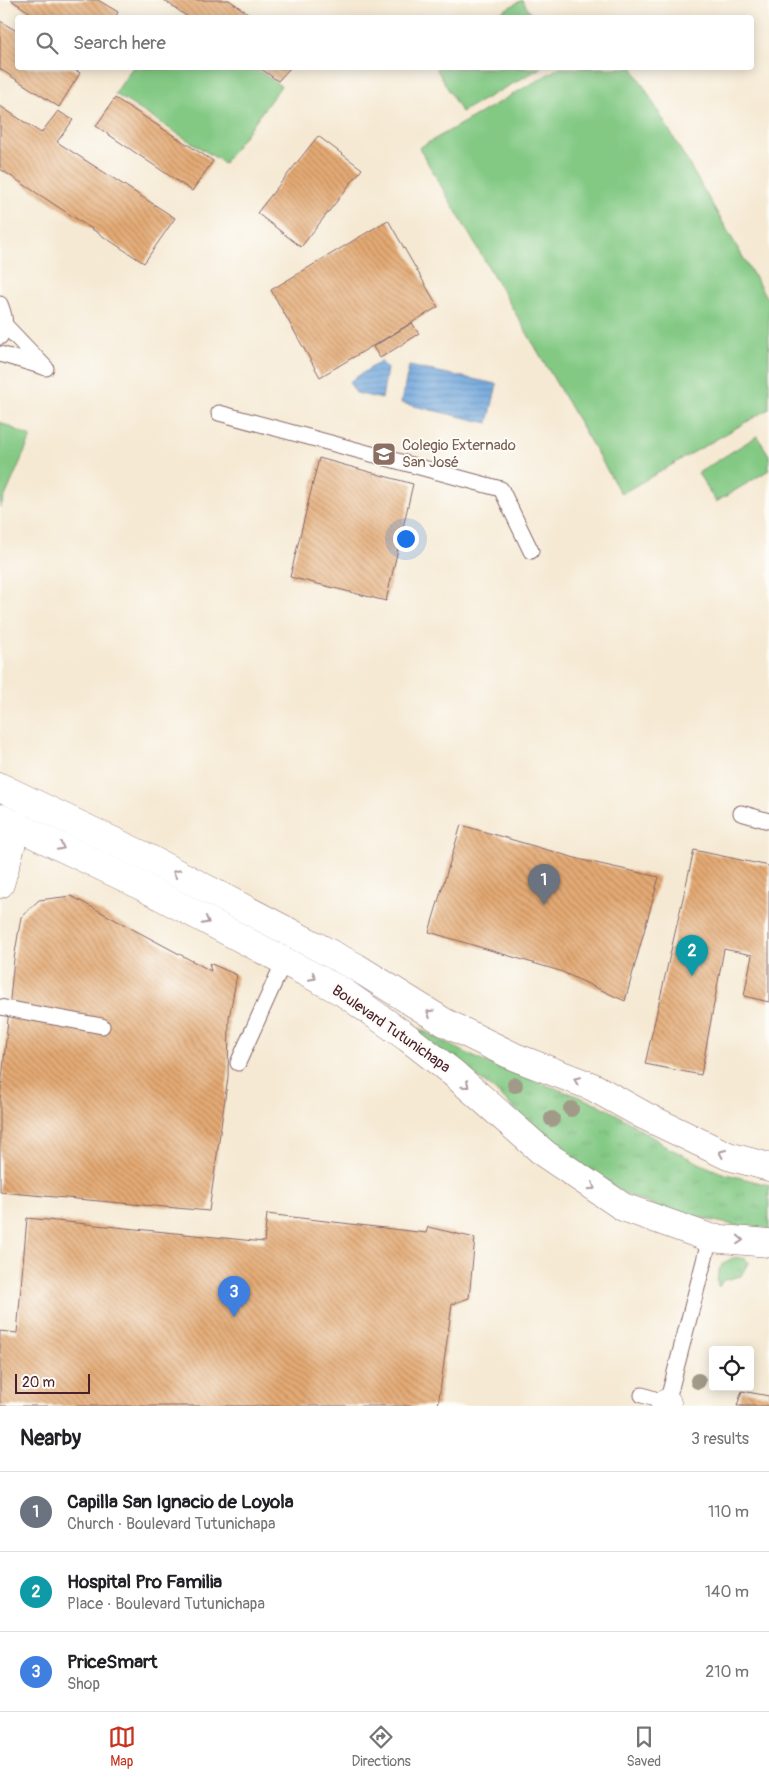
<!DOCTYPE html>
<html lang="en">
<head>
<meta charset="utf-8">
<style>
  :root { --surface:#fff; --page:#f6f6f6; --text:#202124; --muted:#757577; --line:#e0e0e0; --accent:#c8321e }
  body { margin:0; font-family:Pangolin,sans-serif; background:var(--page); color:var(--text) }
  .controls { position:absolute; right:15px; bottom:15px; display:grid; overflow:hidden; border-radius:5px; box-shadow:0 2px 12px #0003 }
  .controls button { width:45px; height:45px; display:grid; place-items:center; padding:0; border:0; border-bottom:1px solid var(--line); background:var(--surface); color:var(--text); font:25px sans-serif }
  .scale { position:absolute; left:15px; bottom:12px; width:75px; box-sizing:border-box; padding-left:5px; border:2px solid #4a1f2b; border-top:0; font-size:14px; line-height:18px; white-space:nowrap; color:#4a1f2b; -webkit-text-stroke:4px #fdfcf7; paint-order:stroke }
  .you { position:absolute; left:405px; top:538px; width:18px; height:18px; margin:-12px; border:4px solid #fff; border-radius:50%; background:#1a73e8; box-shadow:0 0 0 8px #1a73e833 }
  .badge { display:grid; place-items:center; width:32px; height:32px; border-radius:50%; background:var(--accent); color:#fff; font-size:16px; font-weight:700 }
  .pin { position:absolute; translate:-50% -41px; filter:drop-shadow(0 1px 2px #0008) }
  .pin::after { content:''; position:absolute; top:26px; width:18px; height:15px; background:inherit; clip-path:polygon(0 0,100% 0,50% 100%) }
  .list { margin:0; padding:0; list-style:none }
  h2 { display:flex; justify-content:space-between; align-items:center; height:65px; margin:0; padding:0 20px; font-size:21px }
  h2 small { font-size:16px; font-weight:400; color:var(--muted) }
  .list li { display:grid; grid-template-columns:32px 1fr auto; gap:15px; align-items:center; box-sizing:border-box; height:80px; padding:0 20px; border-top:1px solid var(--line) }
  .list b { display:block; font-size:19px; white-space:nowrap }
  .list p { margin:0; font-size:16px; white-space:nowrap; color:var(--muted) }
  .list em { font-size:16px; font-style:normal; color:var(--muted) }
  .icon { flex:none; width:28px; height:28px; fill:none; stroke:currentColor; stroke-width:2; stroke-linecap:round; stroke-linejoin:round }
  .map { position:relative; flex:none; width:769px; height:1406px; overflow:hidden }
  .search { position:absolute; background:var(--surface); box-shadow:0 2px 12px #0003; left:15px; right:15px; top:15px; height:55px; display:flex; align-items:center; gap:12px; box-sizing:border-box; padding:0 18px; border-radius:5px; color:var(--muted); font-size:19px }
  .sheet { height:305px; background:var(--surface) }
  nav { display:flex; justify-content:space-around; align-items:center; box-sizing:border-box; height:70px; border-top:1px solid var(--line); background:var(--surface); font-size:14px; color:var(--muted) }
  nav a { display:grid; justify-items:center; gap:2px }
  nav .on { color:var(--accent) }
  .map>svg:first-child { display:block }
</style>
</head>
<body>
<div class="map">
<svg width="769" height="1406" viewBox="0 0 769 1406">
  <defs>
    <pattern id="grass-tufts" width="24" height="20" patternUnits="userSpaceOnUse" patternTransform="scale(1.25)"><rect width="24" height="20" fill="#83c984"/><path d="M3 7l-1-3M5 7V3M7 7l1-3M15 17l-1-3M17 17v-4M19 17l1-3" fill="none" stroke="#73ac72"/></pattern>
    <pattern id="water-rules" width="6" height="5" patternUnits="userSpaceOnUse" patternTransform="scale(1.25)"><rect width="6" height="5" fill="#6ca4db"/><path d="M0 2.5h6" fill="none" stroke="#5b85b2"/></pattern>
    <pattern id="building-back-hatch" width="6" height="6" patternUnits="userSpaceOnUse" patternTransform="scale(1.25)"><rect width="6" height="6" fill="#e4aa74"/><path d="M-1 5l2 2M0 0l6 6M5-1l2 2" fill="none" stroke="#bb8a5f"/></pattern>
  </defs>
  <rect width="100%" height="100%" fill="#fdfcf7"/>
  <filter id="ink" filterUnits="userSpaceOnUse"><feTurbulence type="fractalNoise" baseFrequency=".02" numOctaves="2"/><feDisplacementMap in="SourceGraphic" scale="10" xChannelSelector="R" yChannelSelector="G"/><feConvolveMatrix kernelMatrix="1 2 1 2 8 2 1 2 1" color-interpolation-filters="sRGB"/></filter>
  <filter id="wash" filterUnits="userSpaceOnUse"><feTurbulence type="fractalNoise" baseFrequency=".0096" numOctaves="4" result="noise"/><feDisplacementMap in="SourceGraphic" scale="20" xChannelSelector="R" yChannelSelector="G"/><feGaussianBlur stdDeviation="1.12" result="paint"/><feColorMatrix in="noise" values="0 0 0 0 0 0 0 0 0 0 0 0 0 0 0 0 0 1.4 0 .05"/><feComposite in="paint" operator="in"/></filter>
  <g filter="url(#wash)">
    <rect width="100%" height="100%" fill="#f5e9d3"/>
    <!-- grass -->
    <g fill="url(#grass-tufts)" stroke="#667458">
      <polygon points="390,1014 482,1061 598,1104 618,1115 669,1148 701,1164 722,1173 769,1185 769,1232 669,1212 627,1195 561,1151 493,1089"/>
      <path d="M736 1257 746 1259 748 1263 741 1276 722 1281 720 1286H718C715 1271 722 1261 736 1257Z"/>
    </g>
    <!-- garden -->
    <g fill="#83c984" stroke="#667458">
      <polygon points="522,0 533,17 492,17"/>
      <polygon points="132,68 255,68 281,86 224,163 115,94"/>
      <polygon points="436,68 541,68 461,112"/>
      <polygon points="559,68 633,68 769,302 769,409 621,494 419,148"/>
      <polygon points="0,422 31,437 0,508"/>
      <polygon points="757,436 769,455 769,470 716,502 698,473"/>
    </g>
    <!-- water -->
    <g fill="url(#water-rules)" stroke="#5b6283">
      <polygon points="381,361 387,369 382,399 356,393 349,382"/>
      <polygon points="409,366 497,384 488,423 401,403"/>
    </g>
    <g id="blocks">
      <!-- building -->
      <g fill="url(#building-back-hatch)">
        <polygon points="11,0 98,0 118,12 115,18 38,18"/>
        <polygon points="164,0 229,0 255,18 189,18"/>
        <polygon points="0,21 18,32 18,68 72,68 80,73 59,107 0,69"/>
        <polygon points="260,68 290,68 278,81"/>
        <polygon points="115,98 213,161 192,191 96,126"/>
        <polygon points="0,106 41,133 58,111 73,120 57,142 175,218 144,263 0,169"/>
        <polygon points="318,136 362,169 301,247 257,213"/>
        <polygon points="388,220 438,307 320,377 271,290"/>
        <polygon points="412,323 419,334 380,358 373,347"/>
        <polygon points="319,458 413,484 386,601 290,577"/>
        <polygon points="461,825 582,860 659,877 625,1001 560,971 429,932"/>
        <polygon points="694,850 769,866 769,1002 744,996 752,955 724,949 701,1075 645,1064"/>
        <polygon points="71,896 211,971 209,963 237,975 229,1018 228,1077 209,1211 0,1192 0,1099 14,959 21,917 39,900"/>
        <polygon points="267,1214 426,1233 428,1227 475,1238 469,1298 452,1304 438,1406 0,1406 0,1331 17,1333 27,1218 264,1242"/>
        <polygon points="742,1391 769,1396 769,1406 737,1406"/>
      </g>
    </g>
  </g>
  <g filter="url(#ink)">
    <use href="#blocks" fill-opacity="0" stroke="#866666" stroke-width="1"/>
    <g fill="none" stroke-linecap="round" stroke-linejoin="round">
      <!-- service casing -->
      <g stroke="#866666" stroke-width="17">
        <g id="service">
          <path d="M0 304C5 316 7 326 0 337"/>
          <polyline points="5,325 46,368"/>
          <polyline points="0,354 44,367"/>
          <polyline points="219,413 501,489 531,551"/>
          <polyline points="741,813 769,821"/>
          <polyline points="0,1007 102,1026"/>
          <polyline points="238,1063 284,961"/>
          <polyline points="642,1395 667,1403 710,1238"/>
        </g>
      </g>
      <!-- minor casing -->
      <g stroke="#866666" stroke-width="29">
        <g id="minor">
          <polyline points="0,884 17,825"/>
          <polyline points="665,1406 667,1403"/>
        </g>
      </g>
      <!-- secondary casing -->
      <g stroke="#866666" stroke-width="29">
        <g id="secondary">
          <polyline points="0,787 142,855 356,967 444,1022 474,1037 515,1057 593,1087 645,1116 728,1156 769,1167"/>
          <polyline points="0,818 130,880 343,992 408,1038 453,1073 545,1154 623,1207 710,1238 769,1243"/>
        </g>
      </g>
      <!-- service -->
      <use href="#service" stroke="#fff" stroke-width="15"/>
      <!-- minor -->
      <use href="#minor" stroke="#fff" stroke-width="28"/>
      <!-- secondary -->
      <use href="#secondary" stroke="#fff" stroke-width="28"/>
    </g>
    <!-- trees -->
    <g fill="#a29a88">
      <circle cx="515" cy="1085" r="8"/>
      <circle cx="571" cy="1109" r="8"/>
      <circle cx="552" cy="1119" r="8"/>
      <circle cx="698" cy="1381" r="8"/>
    </g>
    <!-- one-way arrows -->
    <defs><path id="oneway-chevron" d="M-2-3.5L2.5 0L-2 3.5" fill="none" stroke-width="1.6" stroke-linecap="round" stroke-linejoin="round" transform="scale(1.25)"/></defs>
    <g stroke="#ae9aa0">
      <use href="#oneway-chevron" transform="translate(61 847) rotate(26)"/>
      <use href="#oneway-chevron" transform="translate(176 873) rotate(-152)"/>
      <use href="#oneway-chevron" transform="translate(206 921) rotate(28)"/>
      <use href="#oneway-chevron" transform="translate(313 977) rotate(27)"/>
      <use href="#oneway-chevron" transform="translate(430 1013) rotate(-148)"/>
      <use href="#oneway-chevron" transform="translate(577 1080) rotate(-157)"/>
      <use href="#oneway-chevron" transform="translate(466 1085) rotate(41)"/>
      <use href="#oneway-chevron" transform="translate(722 1153) rotate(-156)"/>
      <use href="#oneway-chevron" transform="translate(592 1187) rotate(35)"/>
      <use href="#oneway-chevron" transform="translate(740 1240) rotate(4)"/>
    </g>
  </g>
  <!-- icons -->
  <defs>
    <g id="school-square" transform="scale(1.25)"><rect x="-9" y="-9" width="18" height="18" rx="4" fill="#8d6e63" stroke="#fdfcf7"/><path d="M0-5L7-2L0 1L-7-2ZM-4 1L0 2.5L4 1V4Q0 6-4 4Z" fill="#fff"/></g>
  </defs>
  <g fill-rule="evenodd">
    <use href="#school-square" x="384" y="454"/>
  </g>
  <g text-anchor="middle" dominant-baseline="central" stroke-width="4" stroke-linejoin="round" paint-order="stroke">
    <!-- education labels -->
    <g font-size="15" fill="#785e54" stroke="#fdfcf7" text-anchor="start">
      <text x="402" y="445">Colegio Externado<tspan x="402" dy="17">San José</tspan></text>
    </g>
    <!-- street labels -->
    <g font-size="15" fill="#4a1f2b" stroke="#fdfcf7">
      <text transform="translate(391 1029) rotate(35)">Boulevard Tutunichapa</text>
    </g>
  </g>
</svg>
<div class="controls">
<button><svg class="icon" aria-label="locate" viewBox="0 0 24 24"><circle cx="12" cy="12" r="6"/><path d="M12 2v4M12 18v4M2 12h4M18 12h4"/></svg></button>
</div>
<div class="scale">20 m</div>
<div class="you"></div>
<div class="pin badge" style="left:544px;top:905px;background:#6b7280">1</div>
<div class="pin badge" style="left:692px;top:976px;background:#0f9aa8">2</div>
<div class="pin badge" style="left:234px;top:1317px;background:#3f7fe0">3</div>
<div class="search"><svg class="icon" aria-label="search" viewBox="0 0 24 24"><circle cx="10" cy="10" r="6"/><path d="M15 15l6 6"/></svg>Search here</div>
</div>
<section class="sheet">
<h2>Nearby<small>3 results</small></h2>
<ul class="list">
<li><span class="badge" style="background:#6b7280">1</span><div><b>Capilla San Ignacio de Loyola</b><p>Church · Boulevard Tutunichapa</p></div><em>110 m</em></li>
<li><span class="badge" style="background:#0f9aa8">2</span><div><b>Hospital Pro Familia</b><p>Place · Boulevard Tutunichapa</p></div><em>140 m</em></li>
<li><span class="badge" style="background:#3f7fe0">3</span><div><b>PriceSmart</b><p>Shop</p></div><em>210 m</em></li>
</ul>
</section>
<nav>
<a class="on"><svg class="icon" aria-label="map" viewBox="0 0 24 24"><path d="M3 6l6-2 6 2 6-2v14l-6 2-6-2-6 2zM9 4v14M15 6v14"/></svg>Map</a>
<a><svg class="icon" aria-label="directions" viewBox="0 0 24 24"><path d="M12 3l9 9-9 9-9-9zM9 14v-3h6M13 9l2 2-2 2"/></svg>Directions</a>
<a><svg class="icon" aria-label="saved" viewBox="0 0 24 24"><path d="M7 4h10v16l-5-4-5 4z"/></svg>Saved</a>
</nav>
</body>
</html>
